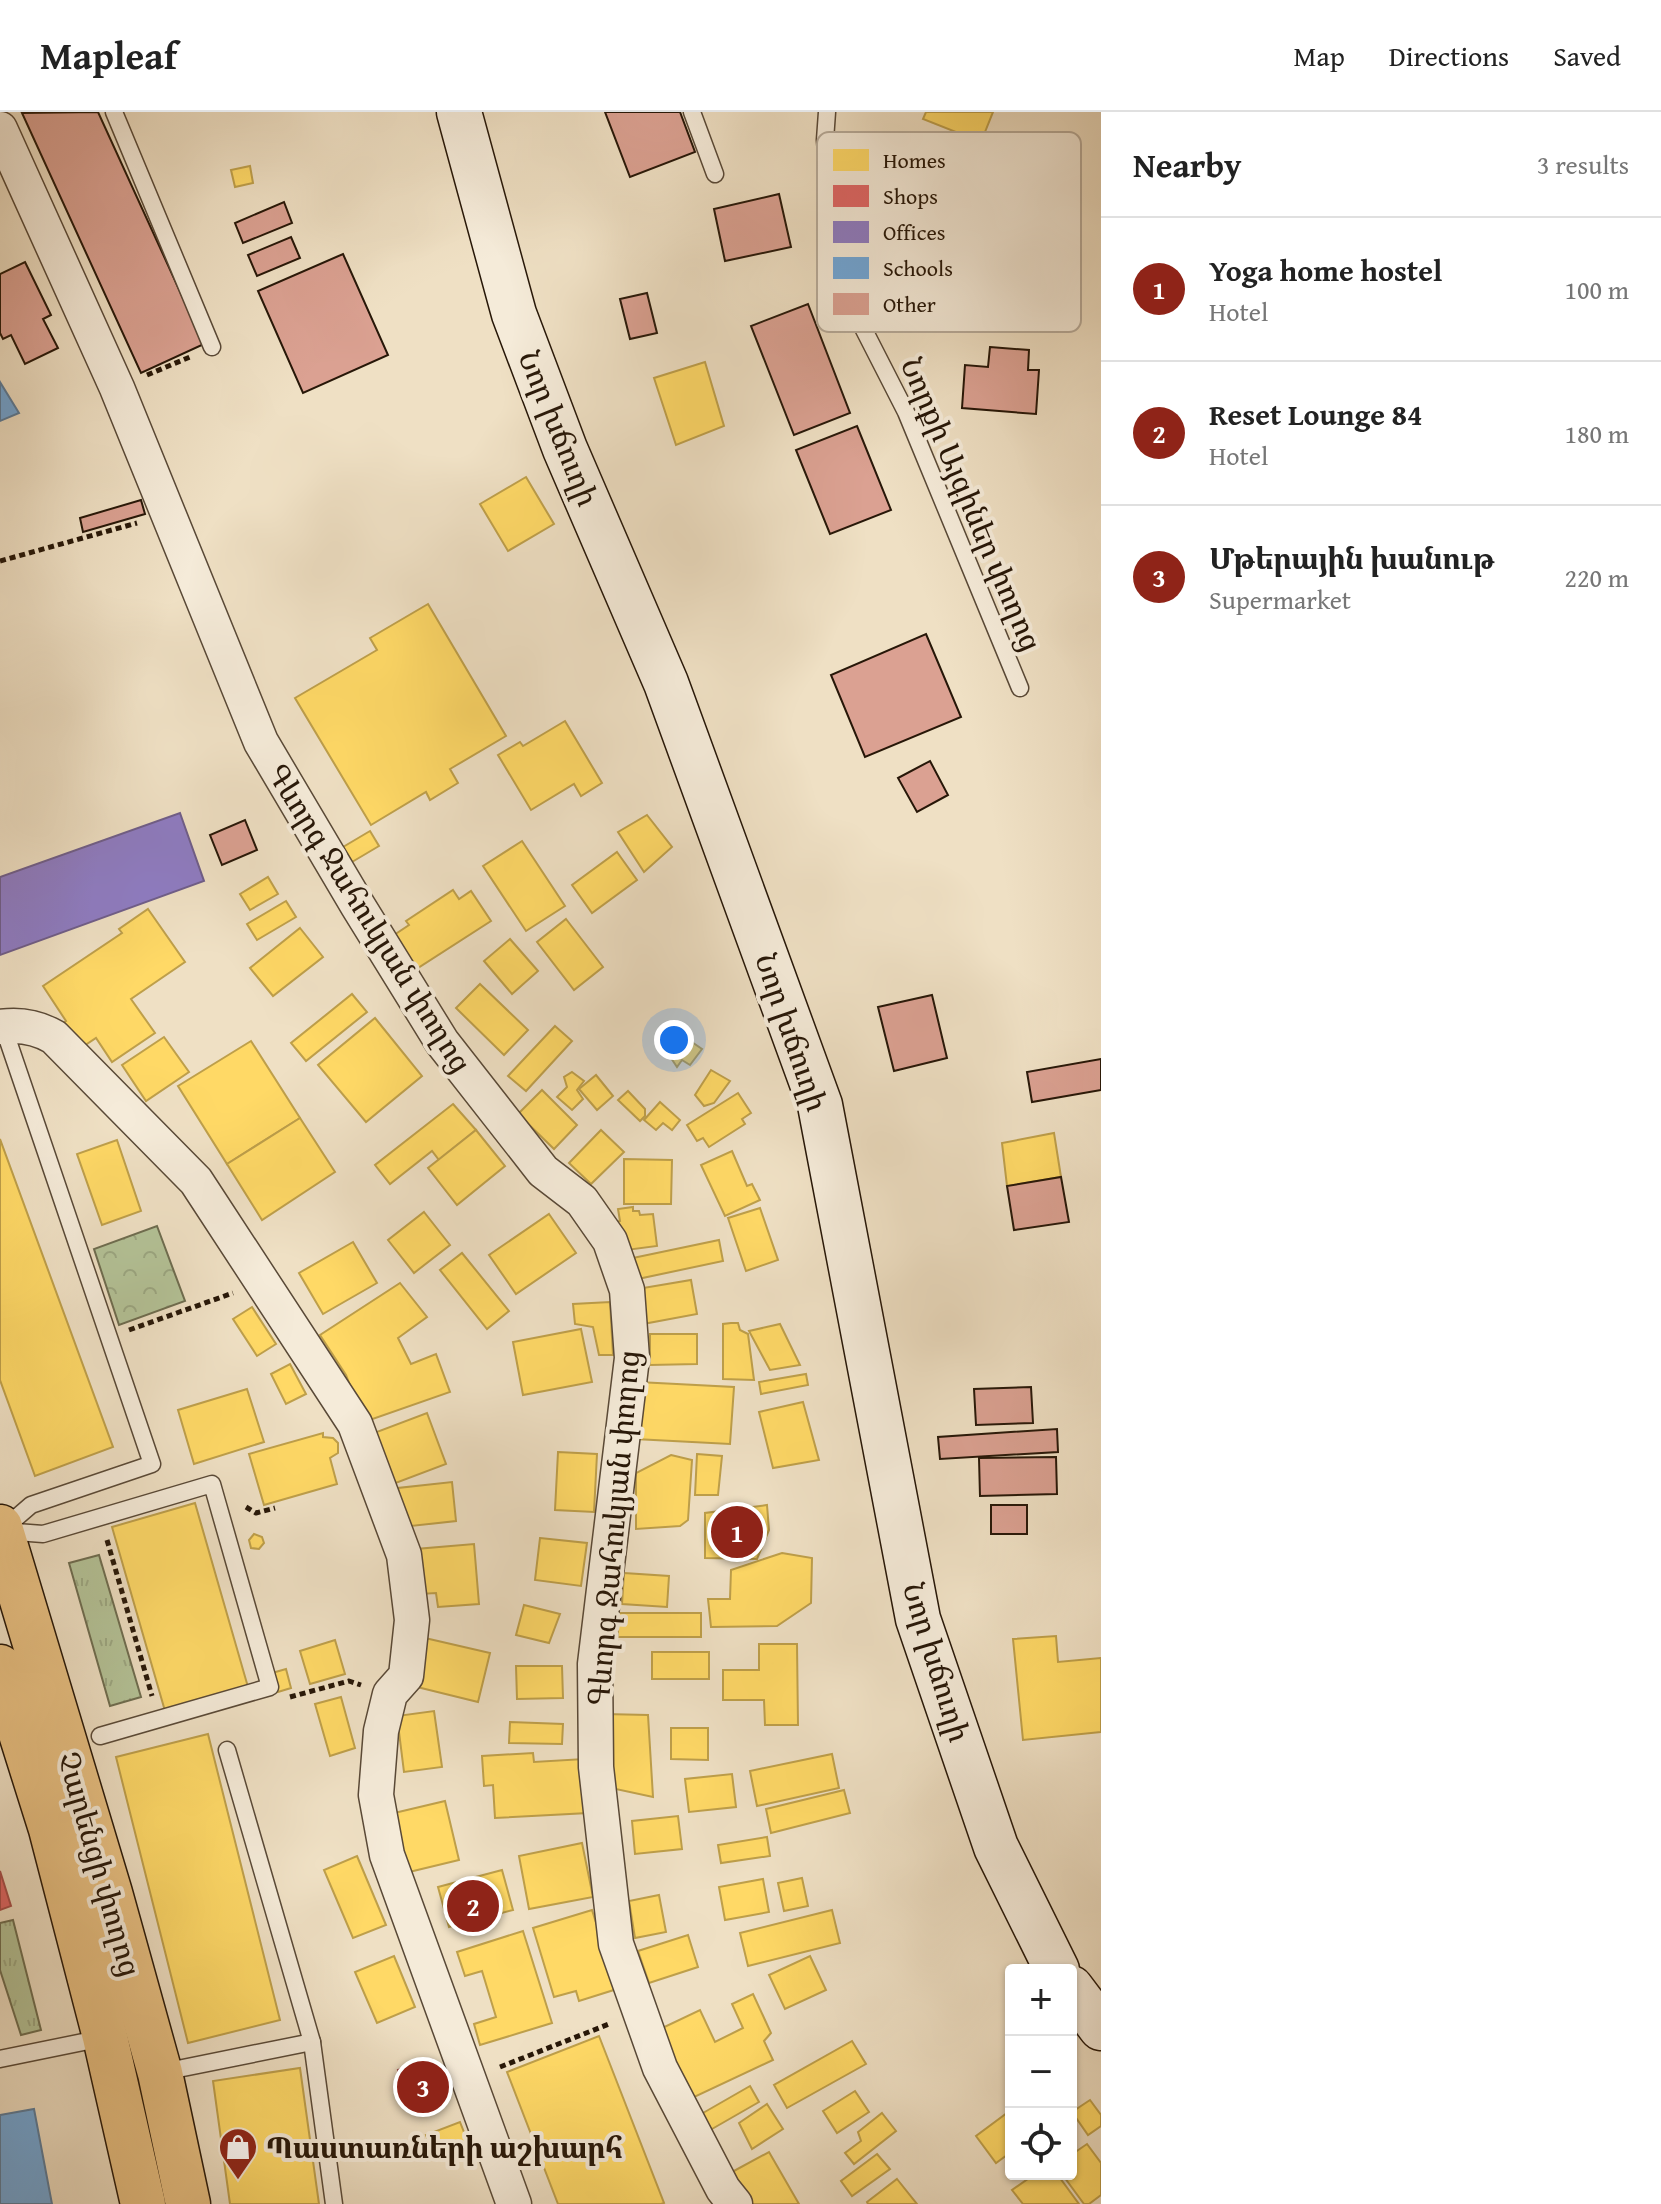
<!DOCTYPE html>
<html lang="en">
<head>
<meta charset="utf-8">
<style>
  :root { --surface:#fff; --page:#f6f6f6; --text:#222; --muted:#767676; --line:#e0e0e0; --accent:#8f2418 }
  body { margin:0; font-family:"Gentium Book Plus","Noto Serif Armenian",serif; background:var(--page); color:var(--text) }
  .controls { position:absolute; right:24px; bottom:24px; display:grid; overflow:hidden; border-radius:8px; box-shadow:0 2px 6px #0004 }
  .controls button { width:72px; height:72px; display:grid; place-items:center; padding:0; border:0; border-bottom:2px solid var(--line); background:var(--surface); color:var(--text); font:40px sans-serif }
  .you { position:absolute; left:674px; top:928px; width:28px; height:28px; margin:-20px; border:6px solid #fff; border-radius:50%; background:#1a73e8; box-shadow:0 0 0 12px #1a73e833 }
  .badge { display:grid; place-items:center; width:52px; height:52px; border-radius:50%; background:var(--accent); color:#fff; font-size:26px; font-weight:700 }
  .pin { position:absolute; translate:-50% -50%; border:4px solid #fff; box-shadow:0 2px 8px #0006 }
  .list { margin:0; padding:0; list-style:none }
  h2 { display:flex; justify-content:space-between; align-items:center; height:104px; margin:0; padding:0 32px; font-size:34px }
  h2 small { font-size:26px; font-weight:400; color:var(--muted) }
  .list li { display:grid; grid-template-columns:52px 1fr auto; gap:24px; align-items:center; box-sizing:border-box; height:144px; padding:0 32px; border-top:2px solid var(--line) }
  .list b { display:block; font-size:30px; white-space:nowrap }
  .list p { margin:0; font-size:26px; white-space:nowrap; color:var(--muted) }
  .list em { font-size:26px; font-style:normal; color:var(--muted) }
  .icon { flex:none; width:44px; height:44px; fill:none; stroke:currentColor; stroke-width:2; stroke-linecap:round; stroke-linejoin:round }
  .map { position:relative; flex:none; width:1101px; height:2092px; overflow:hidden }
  header { display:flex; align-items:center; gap:48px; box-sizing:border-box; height:112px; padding:0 40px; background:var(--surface); border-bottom:2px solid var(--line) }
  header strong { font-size:38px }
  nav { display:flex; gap:44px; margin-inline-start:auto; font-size:28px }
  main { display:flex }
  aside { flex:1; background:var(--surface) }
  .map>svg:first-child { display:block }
</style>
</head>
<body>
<header>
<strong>Mapleaf</strong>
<nav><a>Map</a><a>Directions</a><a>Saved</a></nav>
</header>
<main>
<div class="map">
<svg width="1101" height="2092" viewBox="0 0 1101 2092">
  <defs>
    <pattern id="grass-tufts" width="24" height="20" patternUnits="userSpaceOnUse" patternTransform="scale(2)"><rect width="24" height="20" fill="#b4c398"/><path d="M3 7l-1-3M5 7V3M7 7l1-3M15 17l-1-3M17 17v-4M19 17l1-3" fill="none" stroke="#9ba782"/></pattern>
    <pattern id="park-crowns" width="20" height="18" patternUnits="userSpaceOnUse" patternTransform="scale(2)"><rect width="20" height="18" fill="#b4c398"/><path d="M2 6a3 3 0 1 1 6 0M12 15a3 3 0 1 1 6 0" fill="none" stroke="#9ba782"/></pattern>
  </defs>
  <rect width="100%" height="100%" fill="#efe0c4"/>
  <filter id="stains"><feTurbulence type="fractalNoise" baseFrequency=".0025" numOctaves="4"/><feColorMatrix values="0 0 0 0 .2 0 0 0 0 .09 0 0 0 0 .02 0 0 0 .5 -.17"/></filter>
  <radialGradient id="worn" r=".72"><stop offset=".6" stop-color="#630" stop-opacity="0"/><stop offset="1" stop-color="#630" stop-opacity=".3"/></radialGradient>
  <!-- grass -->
  <g fill="url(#grass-tufts)" stroke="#6e6d50" stroke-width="2">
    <polygon points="99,1443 141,1585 110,1594 69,1451"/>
    <polygon points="13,1808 41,1918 21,1923 0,1858 0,1811"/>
  </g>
  <!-- park -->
  <polygon fill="url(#park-crowns)" stroke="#6e6d50" stroke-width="2" points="157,1114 185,1189 119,1213 94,1137"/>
  <!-- homes -->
  <g fill="#ffd966" stroke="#be9f4a" stroke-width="2">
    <polygon points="926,0 993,0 981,30 923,7"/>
    <polygon points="250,54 253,71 235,75 231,58"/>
    <polygon points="705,250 724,314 676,333 654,266"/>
    <polygon points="526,365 554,412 508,439 480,392"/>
    <polygon points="428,492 506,624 450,657 458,671 430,688 426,680 371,713 295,586 377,538 370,526"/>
    <polygon points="565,609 602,671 581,684 574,672 531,698 498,643 520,630 523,634"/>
    <polygon points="647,703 672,735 644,760 618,720"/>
    <polygon points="370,719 379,734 352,750 343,735"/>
    <polygon points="522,729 565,794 526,819 483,754"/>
    <polygon points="617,740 637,768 592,801 572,773"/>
    <polygon points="268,765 278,782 250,798 240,782"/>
    <polygon points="453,778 459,787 471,779 491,809 407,863 385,829 409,813 406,809"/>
    <polygon points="286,789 296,805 257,828 247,812"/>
    <polygon points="148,797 185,850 131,887 155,921 112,950 96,926 75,940 57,915 66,909 43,874 122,821 119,817"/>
    <polygon points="566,807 603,855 574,878 537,830"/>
    <polygon points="300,816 323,845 273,884 250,856"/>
    <polygon points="510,827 538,859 512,882 484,849"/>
    <polygon points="480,872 528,918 504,943 456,896"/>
    <polygon points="352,882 367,900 306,949 291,931"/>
    <polygon points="375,906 422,964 366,1010 318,953"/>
    <polygon points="555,914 572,929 526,979 508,964"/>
    <polygon points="680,922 702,937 690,953 682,948 677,955 667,940"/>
    <polygon points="164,925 189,960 146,989 122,953"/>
    <polygon points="251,929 300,1006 227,1052 178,974"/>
    <polygon points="711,958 730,969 714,991 704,994 695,983"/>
    <polygon points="572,960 584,969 577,978 583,987 572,998 557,985 567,975 564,965"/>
    <polygon points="596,963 613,984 597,998 579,977"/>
    <polygon points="542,978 577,1013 554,1037 518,1002"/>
    <polygon points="628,979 645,997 645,1004 640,1009 618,988"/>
    <polygon points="738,981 751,1001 742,1007 745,1012 709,1035 703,1026 697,1029 687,1013"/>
    <polygon points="660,990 680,1008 672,1018 663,1011 656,1018 644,1008"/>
    <polygon points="453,992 476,1018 439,1048 432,1039 390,1072 375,1053"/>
    <polygon points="300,1006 335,1060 262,1108 227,1052"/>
    <polygon points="476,1018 505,1054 457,1093 428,1056"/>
    <polygon points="601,1018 624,1040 591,1072 569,1051"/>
    <polygon points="1054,1021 1061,1065 1007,1074 1002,1031"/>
    <polygon points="0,1027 113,1335 35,1364 0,1268"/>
    <polygon points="117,1028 141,1099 102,1113 77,1042"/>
    <polygon points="732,1039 747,1074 752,1072 760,1088 725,1104 701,1053"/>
    <polygon points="624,1047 672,1048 671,1092 624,1092"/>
    <polygon points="633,1095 633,1099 639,1099 640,1103 653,1102 657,1134 619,1139 615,1110 620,1109 618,1097"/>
    <polygon points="760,1096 778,1148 746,1159 728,1106"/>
    <polygon points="424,1100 450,1133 414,1161 388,1128"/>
    <polygon points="549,1102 576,1141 516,1182 489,1143"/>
    <polygon points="719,1128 723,1149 633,1168 628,1147"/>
    <polygon points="353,1130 377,1171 323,1202 299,1161"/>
    <polygon points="462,1141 509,1199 487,1217 440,1158"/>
    <polygon points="691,1168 697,1202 643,1212 637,1177"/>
    <polygon points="400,1171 427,1205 398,1226 411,1252 436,1242 450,1280 364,1310 346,1263 320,1223"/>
    <polygon points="610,1190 613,1243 599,1243 593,1215 575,1212 573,1192"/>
    <polygon points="252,1195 276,1232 257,1244 233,1207"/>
    <polygon points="731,1211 738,1211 740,1218 748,1222 754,1268 723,1267 723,1212"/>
    <polygon points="780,1212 800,1253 770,1258 749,1219"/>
    <polygon points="581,1217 592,1270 523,1283 513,1230"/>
    <polygon points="650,1222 697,1222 697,1252 650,1253"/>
    <polygon points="290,1252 306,1282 286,1292 271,1262"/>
    <polygon points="806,1262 808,1273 761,1282 759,1270"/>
    <polygon points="638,1270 734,1275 730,1332 635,1327"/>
    <polygon points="247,1277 264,1330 194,1352 178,1298"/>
    <polygon points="803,1290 819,1348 773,1356 759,1300"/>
    <polygon points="427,1301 446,1352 393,1372 374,1321"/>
    <polygon points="323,1321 323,1325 333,1326 338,1331 338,1341 330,1346 337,1372 264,1393 249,1342"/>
    <polygon points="558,1340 597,1342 594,1400 555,1398"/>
    <polygon points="697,1342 722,1344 718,1383 695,1383"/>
    <polygon points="671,1343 692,1348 688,1408 680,1414 636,1417 636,1361"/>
    <polygon points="452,1370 456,1409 402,1415 398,1376"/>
    <polygon points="195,1391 248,1575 165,1599 112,1415"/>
    <polygon points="767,1393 769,1418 757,1447 705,1446 705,1401"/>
    <polygon points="254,1422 262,1425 264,1431 259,1437 251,1436 249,1428"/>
    <polygon points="540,1426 587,1431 581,1474 535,1468"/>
    <polygon points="474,1432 479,1492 438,1495 436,1481 420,1482 416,1437"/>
    <polygon points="782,1441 812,1446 811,1491 777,1514 711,1515 708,1487 730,1487 731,1458"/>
    <polygon points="624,1461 669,1464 667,1495 622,1492"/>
    <polygon points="524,1493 560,1502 549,1531 516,1523"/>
    <rect x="618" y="1501" width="83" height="24"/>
    <polygon points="1056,1524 1058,1550 1101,1546 1101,1620 1023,1628 1013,1527"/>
    <polygon points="425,1526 490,1541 478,1590 413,1574"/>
    <polygon points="335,1528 345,1562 310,1572 300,1539"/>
    <polygon points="759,1532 797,1532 798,1613 765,1613 764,1588 723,1588 723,1558 759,1558"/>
    <rect x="652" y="1540" width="57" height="27"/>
    <polygon points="516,1554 562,1554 563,1586 517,1587"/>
    <polygon points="286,1557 291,1576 278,1580 272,1561"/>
    <polygon points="341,1585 355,1636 330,1644 315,1592"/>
    <polygon points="434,1599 442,1655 404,1660 397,1604"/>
    <polygon points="604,1602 648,1603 653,1685 611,1676"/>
    <polygon points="510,1610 563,1612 562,1632 509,1631"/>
    <polygon points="671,1616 708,1616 708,1648 671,1647"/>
    <polygon points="208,1622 280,1908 188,1931 116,1645"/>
    <polygon points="533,1641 534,1650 584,1647 588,1701 495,1706 493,1673 484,1674 482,1644"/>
    <polygon points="832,1642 839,1676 757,1694 750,1659"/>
    <polygon points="732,1662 736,1695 689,1700 685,1667"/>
    <polygon points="844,1678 850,1701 771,1721 766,1697"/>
    <polygon points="445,1689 459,1748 405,1761 390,1702"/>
    <polygon points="678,1704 682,1737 635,1742 632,1709"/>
    <polygon points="767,1725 770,1744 721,1751 718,1733"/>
    <polygon points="582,1731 593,1785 529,1797 519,1744"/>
    <polygon points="357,1744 386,1813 353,1826 324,1758"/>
    <polygon points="502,1758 513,1798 449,1815 438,1775"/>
    <polygon points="802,1766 808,1794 784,1799 778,1771"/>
    <polygon points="763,1767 769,1800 725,1808 719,1775"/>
    <polygon points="659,1783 666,1820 635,1826 629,1789"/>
    <polygon points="592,1798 617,1877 579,1889 576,1879 554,1885 533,1816"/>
    <polygon points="832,1798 840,1831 748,1854 740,1821"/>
    <polygon points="523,1819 552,1911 480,1933 474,1912 496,1905 482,1859 465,1864 457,1840"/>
    <polygon points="688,1823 698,1855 649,1871 638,1839"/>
    <polygon points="394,1844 415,1895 377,1911 355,1860"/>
    <polygon points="810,1844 826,1878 785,1897 769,1863"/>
    <polygon points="753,1882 771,1921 764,1929 773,1948 690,1987 658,1918 700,1898 715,1930 743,1916 732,1892"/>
    <polygon points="599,1924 664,2091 661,2092 558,2092 507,1960"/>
    <polygon points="852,1929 866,1952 787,1996 774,1973"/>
    <polygon points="300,1956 319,2092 230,2092 213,1969"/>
    <polygon points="750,1974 759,1990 705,2021 696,2005"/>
    <polygon points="855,1979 869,2000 837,2021 823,1999"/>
    <polygon points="1090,1988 1101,2003 1101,2014 1088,2023 1072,2000"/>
    <polygon points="767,1992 783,2017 752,2037 739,2011"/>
    <polygon points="1011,1998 1011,2048 1007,2043 996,2051 976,2024"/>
    <polygon points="882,2001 896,2019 854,2052 845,2041 861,2029 858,2020"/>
    <polygon points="460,2010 469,2033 435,2045 426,2023"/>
    <polygon points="1087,2032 1101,2051 1101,2083 1089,2092 1084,2092 1062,2062 1071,2062 1071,2043"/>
    <polygon points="769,2040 799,2092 750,2092 732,2060"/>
    <polygon points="877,2042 890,2057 852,2084 841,2069"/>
    <polygon points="1035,2062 1057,2062 1079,2092 1023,2092 1012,2078"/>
    <polygon points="897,2067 917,2092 868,2092 867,2090"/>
  </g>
  <!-- shops -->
  <g fill="#e06666" stroke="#a84e4a" stroke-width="2">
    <polygon points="0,1759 11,1794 0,1798"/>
    <polygon points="432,1948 444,1991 410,2000 398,1958"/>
  </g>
  <!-- offices -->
  <polygon fill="#8e7cc3" stroke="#6f5e8b" stroke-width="2" points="180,701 204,769 0,843 0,765"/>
  <!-- schools -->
  <g fill="#6fa8dc" stroke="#597c9c" stroke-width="2">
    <polygon points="0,270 19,301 0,309"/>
    <polygon points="34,1997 52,2092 0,2092 0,2003"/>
  </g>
  <!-- building -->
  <g fill="#dba192" stroke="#271708" stroke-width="2">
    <polygon points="98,0 204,232 141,261 22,1"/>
    <polygon points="605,0 680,0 695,40 630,65"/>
    <polygon points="779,82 791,135 725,149 714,97"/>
    <polygon points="284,90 292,111 243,131 235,111"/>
    <polygon points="291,125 300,146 257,164 248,143"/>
    <polygon points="343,142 388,243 303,281 258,179"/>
    <polygon points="25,150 51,203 43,207 58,236 25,252 11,223 3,227 0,221 0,162"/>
    <polygon points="647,181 657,221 630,227 620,187"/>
    <polygon points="808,192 850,301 794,323 751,214"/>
    <polygon points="990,235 1029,238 1028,258 1039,258 1036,302 962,296 965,253 988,255"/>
    <polygon points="857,314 891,398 830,422 796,338"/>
    <polygon points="141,388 145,402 83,420 80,406"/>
    <polygon points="926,522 961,605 865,645 831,563"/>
    <polygon points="930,649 948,683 917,700 898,666"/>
    <polygon points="245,708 257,738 222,753 210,723"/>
    <polygon points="932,883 947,946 894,959 878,895"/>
    <polygon points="1101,947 1101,978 1032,990 1027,960"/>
    <polygon points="1061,1065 1069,1110 1014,1118 1007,1074"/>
    <polygon points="1031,1275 1033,1311 976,1313 974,1277"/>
    <polygon points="1057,1317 1058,1340 940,1347 938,1325"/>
    <polygon points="1056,1345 1057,1382 980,1384 979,1346"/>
    <rect x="991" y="1393" width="36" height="29"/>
  </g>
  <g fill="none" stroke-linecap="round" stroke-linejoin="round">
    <!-- lane casing -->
    <g stroke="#594937" stroke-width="19">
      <g id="lane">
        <polyline points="114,0 212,235"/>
        <polyline points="692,0 715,62"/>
        <polyline points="827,0 825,28 836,163 906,300 1020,576"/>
        <polyline points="2,1418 31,1393 152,1352 3,914"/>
        <polyline points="3,1419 43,1422 212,1372 270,1575 100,1624"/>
        <polyline points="227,1638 312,1930"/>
        <polyline points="0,1947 103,1926"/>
        <polyline points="163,1960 312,1930 334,2092"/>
      </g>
    </g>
    <!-- street casing -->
    <g stroke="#594937" stroke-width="37">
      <g id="street">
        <polyline points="0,17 117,276 261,630 358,794 442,930 543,1059 582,1089 610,1129 627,1178 632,1246 595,1552 596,1655 616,1832 660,1956 723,2077 735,2092"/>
        <path d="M0 915C20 912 37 915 54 925L196 1069 355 1312 404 1443 412 1508 406 1564 390 1582 381 1619 376 1683 387 1743 514 2092"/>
      </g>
    </g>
    <!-- secondary casing -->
    <g stroke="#271708" stroke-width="47">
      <g id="secondary">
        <polyline points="459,0 514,202 565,337 666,571 820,993 918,1507 996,1735 1057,1858"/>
        <polyline points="1071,1876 1101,1916"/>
      </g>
    </g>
    <!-- primary casing -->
    <g stroke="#271708" stroke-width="47">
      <g id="primary">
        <polyline points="0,1415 110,1781 160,1961 188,2092"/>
        <polyline points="0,1555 51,1717 105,1925 143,2092"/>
      </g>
    </g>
    <!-- path -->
    <g stroke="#271708" stroke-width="5" stroke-dasharray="6 4" stroke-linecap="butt">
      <polyline points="147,263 190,245"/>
      <polyline points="0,449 137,411"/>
      <polyline points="129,1218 233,1181"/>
      <polyline points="246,1395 256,1401 275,1396"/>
      <polyline points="107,1428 152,1584"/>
      <polyline points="290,1585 349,1569 361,1573"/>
      <polyline points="500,1955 609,1912"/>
    </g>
    <!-- lane -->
    <use href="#lane" stroke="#f5ebd9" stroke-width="16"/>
    <!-- street -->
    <use href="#street" stroke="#f5ebd9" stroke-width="34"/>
    <!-- secondary -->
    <use href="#secondary" stroke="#f5ebd9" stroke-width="44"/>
    <!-- primary -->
    <use href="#primary" stroke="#e8c082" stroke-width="44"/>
  </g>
  <!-- icons -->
  <defs>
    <g id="shop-pin" transform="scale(2)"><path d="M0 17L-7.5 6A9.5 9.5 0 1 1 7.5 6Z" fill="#8f2418" stroke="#f5ebd9"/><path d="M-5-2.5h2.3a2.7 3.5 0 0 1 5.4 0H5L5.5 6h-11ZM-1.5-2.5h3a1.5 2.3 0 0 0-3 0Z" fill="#fff"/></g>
  </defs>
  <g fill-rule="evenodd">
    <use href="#shop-pin" x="238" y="2035"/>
  </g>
  <g text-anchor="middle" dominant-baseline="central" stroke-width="8" stroke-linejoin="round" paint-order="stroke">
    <!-- street labels -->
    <g font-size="30" fill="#271708" stroke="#f5ebd9">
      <text transform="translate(559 316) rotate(68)">Նոր խճուղի</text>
      <text transform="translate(972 392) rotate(67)">Նորքի Այգիներ փողոց</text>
      <text transform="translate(370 806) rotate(58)">Գևորգ Ջահուկյան փողոց</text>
      <text transform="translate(792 920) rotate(71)">Նոր խճուղի</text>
      <text transform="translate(613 1416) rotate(-85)">Գևորգ Ջահուկյան փողոց</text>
      <text transform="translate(937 1550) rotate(73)">Նոր խճուղի</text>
      <text transform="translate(100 1752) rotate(74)">Չարենցի փողոց</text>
    </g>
    <!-- poi labels -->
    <g font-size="30" font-weight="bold" fill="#271708" stroke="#f5ebd9" text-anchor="start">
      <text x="266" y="2035">Պաստառների աշխարհ</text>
    </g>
  </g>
  <!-- legend -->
  <rect x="817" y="20" width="264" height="200" rx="12" fill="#f5ebd9" stroke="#b7ab9a" stroke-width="2"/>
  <rect x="833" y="37" width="36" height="22" fill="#ffd966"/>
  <rect x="833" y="73" width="36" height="22" fill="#e06666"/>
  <rect x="833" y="109" width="36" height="22" fill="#8e7cc3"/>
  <rect x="833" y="145" width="36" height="22" fill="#6fa8dc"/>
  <rect x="833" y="181" width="36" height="22" fill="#dba192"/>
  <g font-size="22" fill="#271708">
    <text x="883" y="56">Homes</text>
    <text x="883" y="92">Shops</text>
    <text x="883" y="128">Offices</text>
    <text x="883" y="164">Schools</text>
    <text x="883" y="200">Other</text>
  </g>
  <rect width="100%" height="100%" filter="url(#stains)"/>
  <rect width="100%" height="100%" fill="url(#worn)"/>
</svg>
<div class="controls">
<button>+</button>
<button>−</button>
<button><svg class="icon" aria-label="locate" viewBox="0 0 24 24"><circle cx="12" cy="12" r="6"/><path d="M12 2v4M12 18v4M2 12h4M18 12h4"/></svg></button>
</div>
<div class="you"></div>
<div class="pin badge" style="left:737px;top:1420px">1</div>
<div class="pin badge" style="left:473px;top:1794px">2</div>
<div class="pin badge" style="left:423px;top:1975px">3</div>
</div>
<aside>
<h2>Nearby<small>3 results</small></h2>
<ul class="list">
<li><span class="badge">1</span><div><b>Yoga home hostel</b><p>Hotel</p></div><em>100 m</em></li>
<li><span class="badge">2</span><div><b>Reset Lounge 84</b><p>Hotel</p></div><em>180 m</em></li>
<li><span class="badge">3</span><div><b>Մթերային խանութ</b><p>Supermarket</p></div><em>220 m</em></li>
</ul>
</aside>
</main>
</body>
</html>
